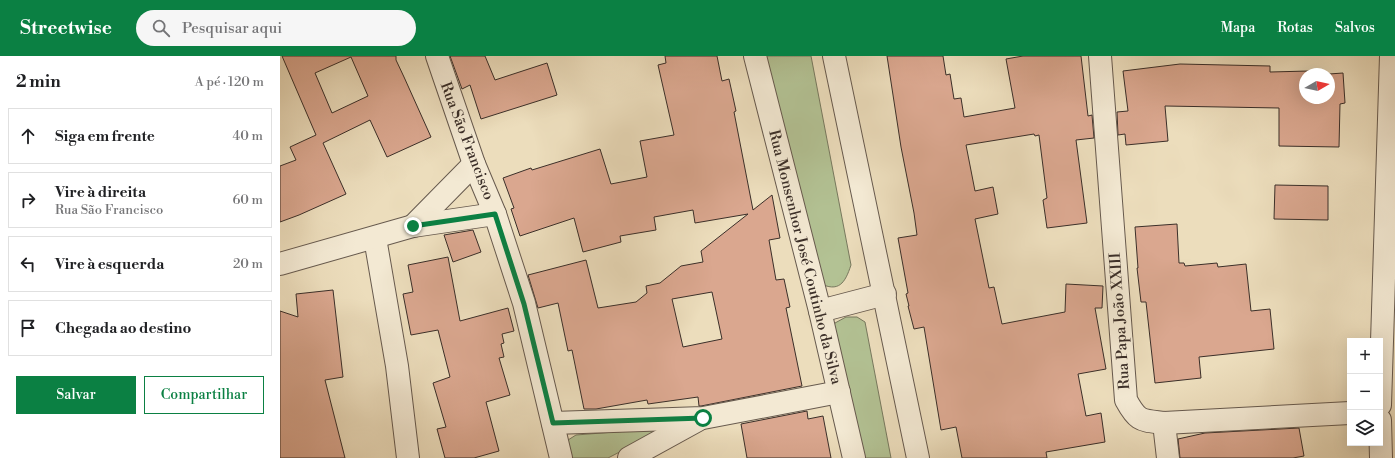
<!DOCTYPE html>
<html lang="pt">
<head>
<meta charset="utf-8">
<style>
  :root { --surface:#fff; --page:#f6f6f6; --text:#202124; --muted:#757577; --line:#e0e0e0; --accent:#0b8043 }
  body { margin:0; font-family:"Libre Bodoni",serif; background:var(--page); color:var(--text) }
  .controls { position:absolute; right:12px; bottom:12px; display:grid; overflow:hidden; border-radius:0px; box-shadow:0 4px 16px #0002 }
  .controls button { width:36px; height:36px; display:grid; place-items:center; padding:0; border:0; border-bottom:1px solid var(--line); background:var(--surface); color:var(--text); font:20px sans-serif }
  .compass { position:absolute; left:1019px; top:12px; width:36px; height:36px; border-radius:50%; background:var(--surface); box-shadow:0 4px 16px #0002; rotate:81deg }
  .stop { position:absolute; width:12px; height:12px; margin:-9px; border:3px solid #0b8043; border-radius:50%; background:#fff }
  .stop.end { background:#0b8043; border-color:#fff; box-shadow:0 1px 4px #0008 }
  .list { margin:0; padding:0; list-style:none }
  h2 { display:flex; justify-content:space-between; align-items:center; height:52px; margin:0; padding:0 16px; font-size:17px }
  h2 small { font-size:13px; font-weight:400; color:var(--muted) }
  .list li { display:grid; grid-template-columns:26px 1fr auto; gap:12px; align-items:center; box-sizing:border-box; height:56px; margin:0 8px 8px; padding:0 8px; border:1px solid var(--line); border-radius:0px }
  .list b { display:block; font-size:15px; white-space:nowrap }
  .list p { margin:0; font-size:13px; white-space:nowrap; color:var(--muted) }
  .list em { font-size:13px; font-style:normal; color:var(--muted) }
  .actions { display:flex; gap:8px; padding:12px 16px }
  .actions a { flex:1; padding:9px 0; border:1px solid var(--accent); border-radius:0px; text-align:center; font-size:14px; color:var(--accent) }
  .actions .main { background:var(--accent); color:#fff }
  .icon { flex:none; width:22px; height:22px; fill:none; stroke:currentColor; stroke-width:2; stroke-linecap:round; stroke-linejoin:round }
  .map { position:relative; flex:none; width:1115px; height:402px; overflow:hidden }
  header { display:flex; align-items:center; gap:24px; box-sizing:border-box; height:56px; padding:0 20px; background:var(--accent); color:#fff }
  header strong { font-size:19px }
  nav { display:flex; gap:22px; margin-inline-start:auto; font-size:14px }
  .search { width:280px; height:36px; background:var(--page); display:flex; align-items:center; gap:10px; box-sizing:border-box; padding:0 14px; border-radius:22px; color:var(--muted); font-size:15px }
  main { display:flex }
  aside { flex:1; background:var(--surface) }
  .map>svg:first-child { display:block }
</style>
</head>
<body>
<header>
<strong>Streetwise</strong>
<div class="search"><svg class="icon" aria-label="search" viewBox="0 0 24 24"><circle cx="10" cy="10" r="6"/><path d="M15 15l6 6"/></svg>Pesquisar aqui</div>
<nav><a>Mapa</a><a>Rotas</a><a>Salvos</a></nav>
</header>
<main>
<aside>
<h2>2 min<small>A pé · 120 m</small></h2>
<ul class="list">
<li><svg class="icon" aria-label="ahead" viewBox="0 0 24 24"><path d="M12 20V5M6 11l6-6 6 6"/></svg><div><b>Siga em frente</b></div><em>40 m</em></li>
<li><svg class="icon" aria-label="right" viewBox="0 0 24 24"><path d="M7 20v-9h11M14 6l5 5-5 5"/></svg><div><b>Vire à direita</b><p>Rua São Francisco</p></div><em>60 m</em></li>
<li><svg class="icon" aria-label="left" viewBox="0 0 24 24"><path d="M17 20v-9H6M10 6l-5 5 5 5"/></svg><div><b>Vire à esquerda</b></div><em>20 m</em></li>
<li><svg class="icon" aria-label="arrive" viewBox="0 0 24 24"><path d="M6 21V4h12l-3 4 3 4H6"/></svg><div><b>Chegada ao destino</b></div></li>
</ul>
<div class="actions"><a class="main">Salvar</a><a>Compartilhar</a></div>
</aside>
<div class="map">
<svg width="1115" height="402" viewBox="0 0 1115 402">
  <rect width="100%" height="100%" fill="#ecddbc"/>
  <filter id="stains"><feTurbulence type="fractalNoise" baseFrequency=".005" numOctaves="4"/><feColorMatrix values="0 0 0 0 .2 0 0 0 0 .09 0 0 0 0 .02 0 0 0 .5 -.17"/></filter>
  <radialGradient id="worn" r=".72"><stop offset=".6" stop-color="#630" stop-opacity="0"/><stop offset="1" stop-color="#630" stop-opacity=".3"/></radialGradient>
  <!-- green -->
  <g fill="#b3c294" stroke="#77785e">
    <path d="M483 0H531L571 209C565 227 559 237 539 227Z"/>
    <polygon points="566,261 577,261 585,266 611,402 577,402 551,274 555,267"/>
    <polygon points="386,372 328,402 287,402 286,390 288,384 296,379"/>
  </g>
  <!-- building -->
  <g fill="#daa78f" stroke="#3b2f29" fill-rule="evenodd">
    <path d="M2 0H116V4L124 21 151 81 107 101 90 64 43 87 66 138 19 159 0 166V110L16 104 10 91 36 79ZM71 1 88 40 52 57 35 17Z"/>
    <polygon points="170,0 205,0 215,24 267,7 277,39 201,63 190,29 182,33"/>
    <path d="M385 0H437L442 25 449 23 456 55 454 56 473 154 492 139 500 182 489 184 496 224 504 223 510 251 506 252 522 330 421 350H419L418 341 368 348 367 344 316 353H304L292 294 288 295 278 247 258 252 248 219 306 204 318 252 356 246 367 237 366 230 380 227 401 210 423 206 421 195 468 158 415 167 413 154 374 161 376 174 340 180 341 186 303 196 294 162 240 180 231 153 234 152 223 122 251 112 252 114 320 93 331 128 367 121 360 85 394 79 378 9 386 7ZM432 236 442 283 403 291 392 243Z"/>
    <polygon points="607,0 663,0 666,19 670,18 674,43 681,42 684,61 735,52 726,3 743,0 801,0 808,60 812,59 814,82 796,84 807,167 767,172 763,144 767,142 759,79 755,80 754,78 686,89 695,135 713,131 718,158 695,163 709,232 714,231 722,268 785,256 786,228 823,230 822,252 815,252 826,313 798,318 806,360 821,357 825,386 766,396 767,402 682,402 676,371 661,374 644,271 634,273 628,250 629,250 626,238 628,237 618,182 637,179 634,157 621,91"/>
    <polygon points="900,8 990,10 990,16 1029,15 1029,18 1025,18 1025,42 1049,42 1049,18 1063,17 1065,47 1060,48 1059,91 999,90 999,52 885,50 888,85 846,89 845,78 838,79 837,56 848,55 843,15"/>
    <polygon points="995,129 1048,130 1048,164 994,163"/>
    <polygon points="897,168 899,207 904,207 905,210 937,207 938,211 966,208 971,255 990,253 994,293 919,301 921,322 875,327 866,246 861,246 857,212 858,212 855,171"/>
    <polygon points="193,174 201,196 173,206 164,179"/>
    <polygon points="168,201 180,265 228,252 234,275 222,278 224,287 221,288 224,301 219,302 230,339 206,346 219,395 194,402 165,402 157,373 166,371 153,327 170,321 158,274 131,279 123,238 133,236 128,209"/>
    <polygon points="53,234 63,321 45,324 65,402 0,402 0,255 18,261 16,238"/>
    <polygon points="527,355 528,363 543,360 551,402 467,402 461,368"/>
    <polygon points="1019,372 1024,400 1013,402 900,402 898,383 925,377"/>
  </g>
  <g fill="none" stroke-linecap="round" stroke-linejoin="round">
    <!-- street casing -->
    <g stroke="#675a4e" stroke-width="24">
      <g id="street">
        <polyline points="157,0 194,108 215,158 244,247 281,402"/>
        <polyline points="475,0 540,255 574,402"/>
        <polyline points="554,0 638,402"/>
        <path d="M820 0 846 344C858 366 861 364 884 367L1070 357"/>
        <polyline points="133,170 194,108"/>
        <polyline points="95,182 117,310 128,402"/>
        <polyline points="0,208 133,170 215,158"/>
        <polyline points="540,255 605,238"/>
        <polyline points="1100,349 1111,0"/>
        <polyline points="1100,364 1101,402"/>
        <polyline points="273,367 423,362 559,336"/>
        <polyline points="884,367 888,402"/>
        <polyline points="349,402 418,364"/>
      </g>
    </g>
    <!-- street -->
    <use href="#street" stroke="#f3e9d3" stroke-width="22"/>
  </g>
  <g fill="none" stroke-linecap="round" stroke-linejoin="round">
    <!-- route -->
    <polyline stroke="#0b8043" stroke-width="5" points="133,170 215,158 244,248 273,367 423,362"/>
  </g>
  <g text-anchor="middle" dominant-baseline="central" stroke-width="3.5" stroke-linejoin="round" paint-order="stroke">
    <!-- street labels -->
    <g font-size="15" fill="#3b2f29" stroke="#f3e9d3">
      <text transform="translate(187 85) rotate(69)">Rua São Francisco</text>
      <text transform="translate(525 201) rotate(76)">Rua Monsenhor José Coutinho da Silva</text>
      <text transform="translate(840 265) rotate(-94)">Rua Papa João XXIII</text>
    </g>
  </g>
  <rect width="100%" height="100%" filter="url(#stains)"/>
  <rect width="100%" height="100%" fill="url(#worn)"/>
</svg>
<div class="controls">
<button>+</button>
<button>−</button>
<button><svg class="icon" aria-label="layers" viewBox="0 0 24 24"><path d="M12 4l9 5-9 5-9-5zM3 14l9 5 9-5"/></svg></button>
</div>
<svg class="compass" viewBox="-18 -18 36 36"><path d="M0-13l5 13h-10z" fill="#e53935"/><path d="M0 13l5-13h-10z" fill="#757577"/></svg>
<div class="stop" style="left:423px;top:362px"></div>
<div class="stop end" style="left:133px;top:170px"></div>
</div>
</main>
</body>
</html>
